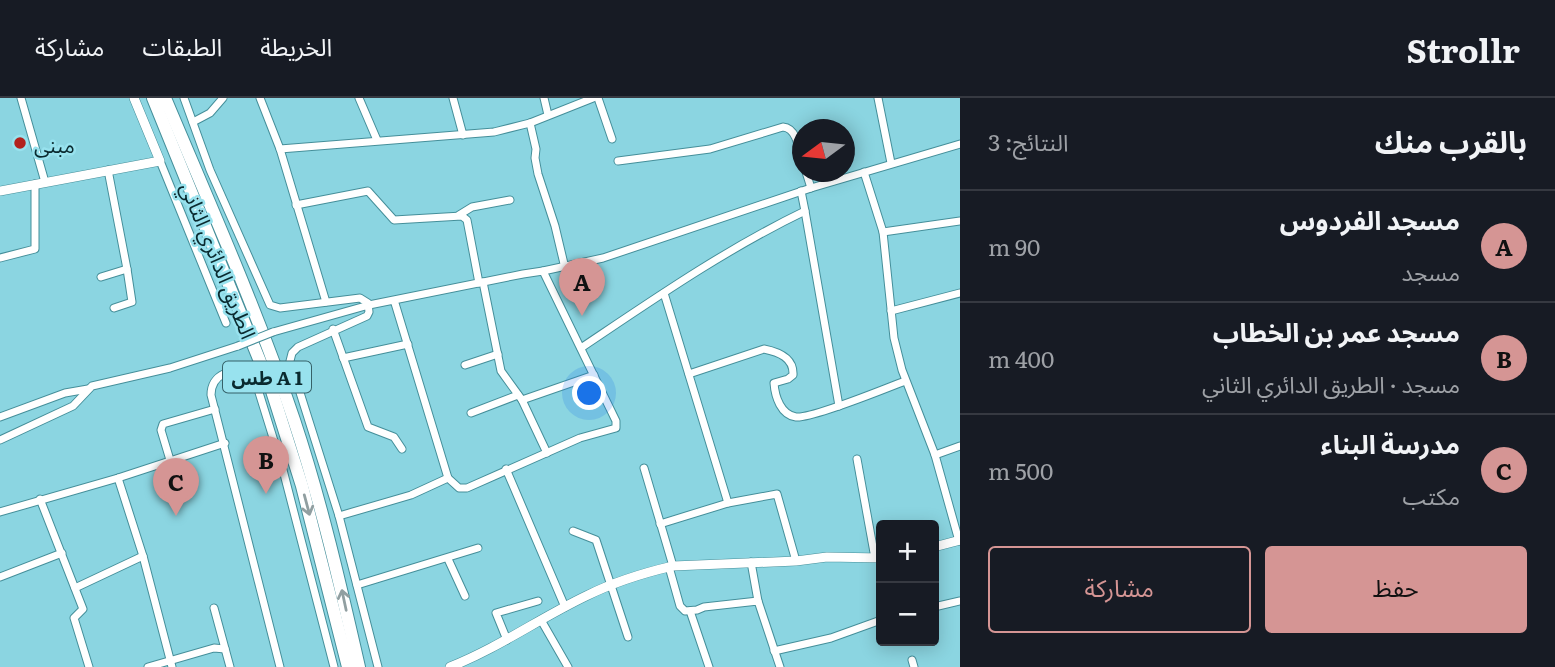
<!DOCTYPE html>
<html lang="ar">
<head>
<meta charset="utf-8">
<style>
  :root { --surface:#171b24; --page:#20242c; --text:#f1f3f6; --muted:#9ea1a6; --line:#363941; --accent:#d59594 }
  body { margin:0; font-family:Literata,"Noto Sans Arabic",serif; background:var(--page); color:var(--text); direction:rtl }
  .controls { position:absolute; right:21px; bottom:21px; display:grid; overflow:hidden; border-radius:7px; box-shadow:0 4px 18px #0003 }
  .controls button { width:63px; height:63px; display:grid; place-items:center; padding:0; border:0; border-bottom:2px solid var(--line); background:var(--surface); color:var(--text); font:35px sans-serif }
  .compass { position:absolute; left:792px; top:21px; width:63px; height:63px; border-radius:50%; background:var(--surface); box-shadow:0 4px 18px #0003; rotate:255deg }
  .you { position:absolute; left:590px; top:296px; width:24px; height:24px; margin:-18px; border:5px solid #fff; border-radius:50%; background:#1a73e8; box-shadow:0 0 0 10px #1a73e833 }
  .badge { display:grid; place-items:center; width:46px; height:46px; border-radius:50%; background:var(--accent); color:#111; font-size:23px; font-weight:700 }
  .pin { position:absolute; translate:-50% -58px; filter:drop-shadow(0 2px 4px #0008) }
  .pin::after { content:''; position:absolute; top:37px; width:24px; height:21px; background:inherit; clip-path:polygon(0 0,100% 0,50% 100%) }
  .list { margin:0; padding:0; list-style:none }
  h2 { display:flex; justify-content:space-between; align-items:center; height:91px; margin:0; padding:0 28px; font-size:30px }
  h2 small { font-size:23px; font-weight:400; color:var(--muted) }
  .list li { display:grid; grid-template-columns:46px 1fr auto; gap:21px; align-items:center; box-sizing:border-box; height:112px; padding:0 28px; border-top:2px solid var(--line) }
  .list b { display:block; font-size:26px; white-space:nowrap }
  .list p { margin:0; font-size:23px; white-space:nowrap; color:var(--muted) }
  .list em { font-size:23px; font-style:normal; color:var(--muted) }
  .actions { display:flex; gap:14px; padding:21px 28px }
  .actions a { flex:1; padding:16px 0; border:2px solid var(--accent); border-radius:7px; text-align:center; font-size:24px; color:var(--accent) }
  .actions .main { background:var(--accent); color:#111 }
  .map { position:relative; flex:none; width:960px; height:569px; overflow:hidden; direction:ltr }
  header { display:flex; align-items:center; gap:42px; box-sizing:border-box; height:98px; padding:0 35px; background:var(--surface); border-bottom:2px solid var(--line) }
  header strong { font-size:33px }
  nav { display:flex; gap:38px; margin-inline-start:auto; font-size:24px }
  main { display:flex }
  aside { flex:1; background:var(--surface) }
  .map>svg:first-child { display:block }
</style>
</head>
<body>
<header>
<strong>Strollr</strong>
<nav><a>الخريطة</a><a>الطبقات</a><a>مشاركة</a></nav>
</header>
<main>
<aside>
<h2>بالقرب منك<small>النتائج: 3</small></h2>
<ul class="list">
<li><span class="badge">A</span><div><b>مسجد الفردوس</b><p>مسجد</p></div><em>90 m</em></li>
<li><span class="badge">B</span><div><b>مسجد عمر بن الخطاب</b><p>مسجد · الطريق الدائري الثاني</p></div><em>400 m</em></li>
<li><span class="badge">C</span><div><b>مدرسة البناء</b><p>مكتب</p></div><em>500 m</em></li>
</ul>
<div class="actions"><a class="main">حفظ</a><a>مشاركة</a></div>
</aside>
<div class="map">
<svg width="960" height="569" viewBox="0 0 960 569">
  <rect width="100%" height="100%" fill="#8bd5e1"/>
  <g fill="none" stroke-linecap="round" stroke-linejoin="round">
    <!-- minor casing -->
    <g stroke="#458f9a" stroke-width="9">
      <g id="minor">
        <polyline points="21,0 45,84"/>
        <polyline points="184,0 210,72 270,207 280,210 360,200 368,205 369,214 367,218 298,249 292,255 290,263 339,418 378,569"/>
        <polyline points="260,0 280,51 326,204"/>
        <polyline points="359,0 377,42"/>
        <polyline points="453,0 463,37"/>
        <polyline points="544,0 548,17"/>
        <polyline points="598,0 612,41"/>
        <polyline points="878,0 891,65"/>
        <polyline points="193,24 210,15 223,0"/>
        <polyline points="530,25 536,51 535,60 538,76 555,128 565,170"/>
        <polyline points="280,51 494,34 530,25 593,0"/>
        <polyline points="160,63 226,225"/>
        <path d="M618 63 710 51 783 29C797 30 799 51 802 64"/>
        <polyline points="806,74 811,90"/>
        <polyline points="864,74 883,134 894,240 902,272 935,357 959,443"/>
        <polyline points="296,107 368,93 394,122 462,118 467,122 479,185"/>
        <polyline points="805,113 839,308"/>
        <polyline points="459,117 472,109 510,102"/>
        <polyline points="883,134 960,123"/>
        <polyline points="0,160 35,151 35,86"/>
        <polyline points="543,173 603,160 811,90 960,46"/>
        <polyline points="101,179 127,171 108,72"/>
        <polyline points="483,184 501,273 522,302 547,355"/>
        <polyline points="664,195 728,405"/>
        <polyline points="114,210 132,204 127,171"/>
        <polyline points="891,213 960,195"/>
        <polyline points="333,231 368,329 394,339 402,351"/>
        <polyline points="273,234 369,207 523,176 543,173 616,323 616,330 580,340 467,390 459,390 448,380 394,202"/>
        <path d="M581 250C654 201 726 151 805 113L801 93"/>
        <polyline points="343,260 408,246"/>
        <polyline points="465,267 498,256"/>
        <path d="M689 276 764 251C779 254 794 260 793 277L788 281 774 285C775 299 781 317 796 319 811 321 887 290 905 283"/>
        <polyline points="522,302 594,277"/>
        <polyline points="471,315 518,297"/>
        <polyline points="0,319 65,295 88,291"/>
        <polyline points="0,342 73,308 92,288 170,270 238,248"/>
        <polyline points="935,357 960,348"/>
        <polyline points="857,361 875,460"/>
        <polyline points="170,362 161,332 163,326 215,311"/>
        <polyline points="644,370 673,468"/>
        <polyline points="506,371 565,509"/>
        <polyline points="118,380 143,458 172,569"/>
        <polyline points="40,401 83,511 74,520 89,569"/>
        <polyline points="0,414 118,380 225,345"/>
        <polyline points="339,418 411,397 448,380"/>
        <polyline points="660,426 728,405 777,396 796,463"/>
        <polyline points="573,433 596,442 628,539"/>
        <polyline points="448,461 465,498"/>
        <polyline points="751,464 758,503"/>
        <polyline points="669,469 680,508 685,513 697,512 704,509 758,503 780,569"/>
        <polyline points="0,479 62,455"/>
        <polyline points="357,487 478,450"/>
        <polyline points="75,490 143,458"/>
        <polyline points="934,509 960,503"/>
        <polyline points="214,510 230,569"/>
        <polyline points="690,513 709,569"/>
        <polyline points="541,522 568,569"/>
        <polyline points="507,542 496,515 538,503"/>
        <polyline points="774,553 831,540 881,522"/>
        <polyline points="912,562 914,569"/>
        <polyline points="148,569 214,550 225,551"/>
        <path d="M280 569 211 297C211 276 233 268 250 277L257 288 283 372 334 569"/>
      </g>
    </g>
    <!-- tertiary casing -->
    <g stroke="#458f9a" stroke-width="10">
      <g id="tertiary">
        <polyline points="0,93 160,63 134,0"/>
        <polyline points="934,449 960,442"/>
        <path d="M450 569C498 550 540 520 586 498 614 484 643 475 673 468L796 463 827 459 881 460"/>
      </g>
    </g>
    <!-- trunk casing -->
    <g stroke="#458f9a" stroke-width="14">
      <g id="trunk">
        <polyline points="153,0 272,293 302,388 348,569"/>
        <path d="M165 0C210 107 257 212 294 322 321 403 340 486 359 569"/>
      </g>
    </g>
    <!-- minor -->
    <use href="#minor" stroke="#fff" stroke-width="7"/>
    <!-- tertiary -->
    <use href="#tertiary" stroke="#fff" stroke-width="9"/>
    <!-- trunk -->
    <use href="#trunk" stroke="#fff" stroke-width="12"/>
    <!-- minor-bridge casing -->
    <g stroke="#458f9a" stroke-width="9" stroke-linecap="butt">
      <polyline id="minor-bridge" points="238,248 273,234"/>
    </g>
    <!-- minor-bridge -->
    <use href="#minor-bridge" stroke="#fff" stroke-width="7"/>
  </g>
  <!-- one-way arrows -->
  <defs><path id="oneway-shaft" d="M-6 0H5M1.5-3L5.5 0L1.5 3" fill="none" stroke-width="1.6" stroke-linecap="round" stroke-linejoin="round" transform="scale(1.75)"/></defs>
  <g stroke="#919fa1">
    <use href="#oneway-shaft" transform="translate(307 407) rotate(75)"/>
    <use href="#oneway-shaft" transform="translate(344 502) rotate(-102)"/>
  </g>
  <!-- markers -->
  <circle fill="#b2221d" stroke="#98e2ee" stroke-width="2.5" cx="20" cy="45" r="7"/>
  <g text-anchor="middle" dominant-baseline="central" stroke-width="5" stroke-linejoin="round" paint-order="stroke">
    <!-- shield labels -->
    <rect fill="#98e2ee" stroke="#356168" stroke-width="2" x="223" y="263.5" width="88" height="31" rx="5"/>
    <g font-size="19" font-weight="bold" fill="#0a2a2f">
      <text x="267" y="279">طس A 1</text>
    </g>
    <!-- poi labels -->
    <g font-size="21" fill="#0a2a2f" stroke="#98e2ee" text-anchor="start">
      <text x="34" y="45">مبنى</text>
    </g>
    <!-- street labels -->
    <g font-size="21" fill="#0a2a2f" stroke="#98e2ee">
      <text transform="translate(220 162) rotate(68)">الطريق الدائري الثاني</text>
    </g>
  </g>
</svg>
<div class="controls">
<button>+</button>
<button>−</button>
</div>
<svg class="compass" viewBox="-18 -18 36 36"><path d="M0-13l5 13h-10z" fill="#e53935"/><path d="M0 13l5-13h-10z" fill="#9ea1a6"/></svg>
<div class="you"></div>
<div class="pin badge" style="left:582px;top:218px">A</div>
<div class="pin badge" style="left:266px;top:396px">B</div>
<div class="pin badge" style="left:176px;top:418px">C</div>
</div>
</main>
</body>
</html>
